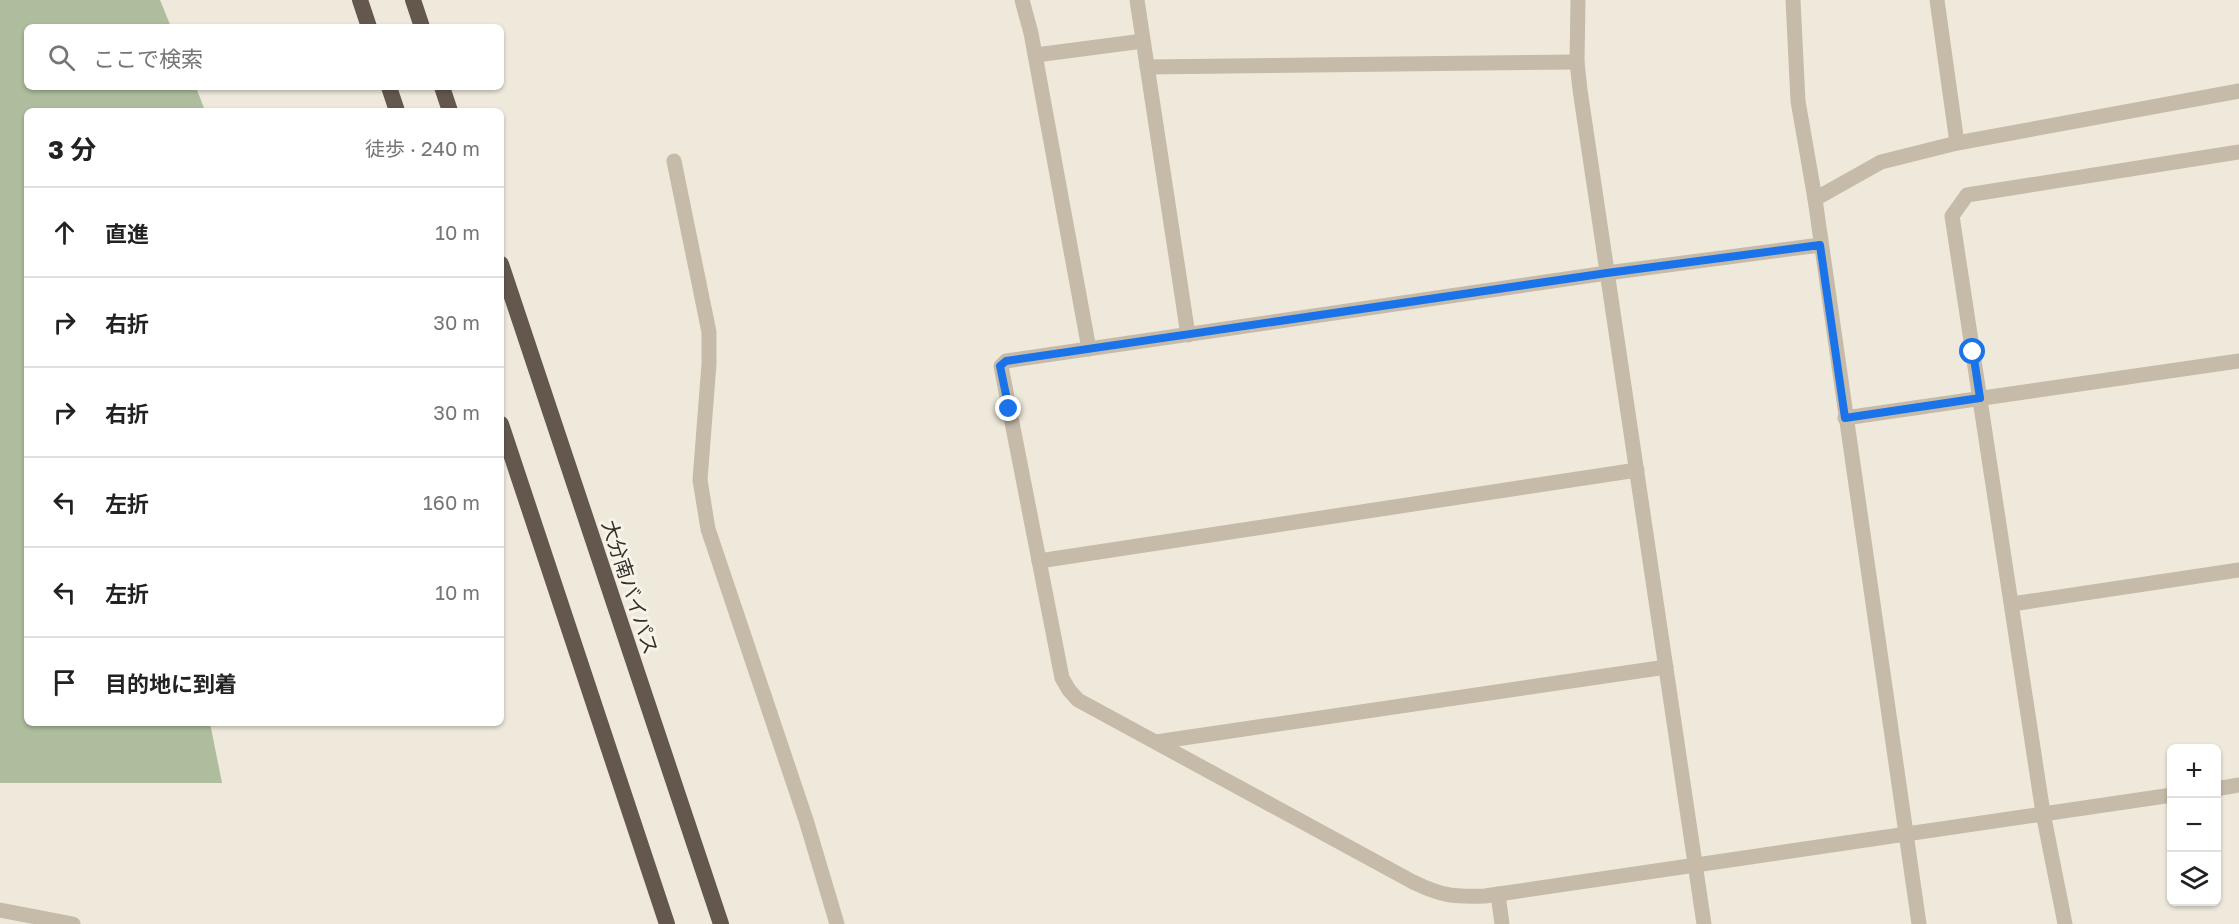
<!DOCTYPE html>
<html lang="ja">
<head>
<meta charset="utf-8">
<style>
  :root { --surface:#fff; --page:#f6f6f6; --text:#222; --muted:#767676; --line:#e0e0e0 }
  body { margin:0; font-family:"Golos Text","Noto Sans JP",sans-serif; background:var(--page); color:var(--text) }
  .controls { position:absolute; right:18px; bottom:18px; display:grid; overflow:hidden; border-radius:9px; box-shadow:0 2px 4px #0004 }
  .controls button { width:54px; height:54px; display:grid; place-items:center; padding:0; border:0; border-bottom:2px solid var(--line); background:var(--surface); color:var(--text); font:30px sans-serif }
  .stop { position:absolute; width:18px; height:18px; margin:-14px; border:4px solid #1a73e8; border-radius:50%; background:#fff }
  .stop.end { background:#1a73e8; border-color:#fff; box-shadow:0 2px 6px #0008 }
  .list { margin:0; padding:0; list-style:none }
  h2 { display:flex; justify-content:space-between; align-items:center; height:78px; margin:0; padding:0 24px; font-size:26px }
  h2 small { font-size:20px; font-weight:400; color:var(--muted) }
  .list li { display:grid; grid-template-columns:39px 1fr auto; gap:18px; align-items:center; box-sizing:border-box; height:90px; padding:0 24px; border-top:2px solid var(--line) }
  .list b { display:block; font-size:22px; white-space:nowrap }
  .list em { font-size:20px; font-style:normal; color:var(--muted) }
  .icon { flex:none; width:33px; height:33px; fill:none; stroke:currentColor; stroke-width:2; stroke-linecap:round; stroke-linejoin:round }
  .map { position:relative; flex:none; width:2239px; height:924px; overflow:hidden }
  .search { position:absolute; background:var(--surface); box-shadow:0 2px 4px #0004; left:24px; top:24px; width:480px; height:66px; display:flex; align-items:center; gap:15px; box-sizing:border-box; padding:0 21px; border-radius:9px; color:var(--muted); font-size:22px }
  .panel { position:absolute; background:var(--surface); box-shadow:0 2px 4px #0004; left:24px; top:108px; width:480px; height:618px; border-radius:9px }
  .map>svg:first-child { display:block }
</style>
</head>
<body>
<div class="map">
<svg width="2239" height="924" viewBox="0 0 2239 924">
  <rect width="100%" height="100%" fill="#efe9dc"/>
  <!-- green -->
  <polygon fill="#adbd9d" points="0,0 160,0 171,27 27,27 27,87 196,87 205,111 27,111 27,723 210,723 222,783 0,783"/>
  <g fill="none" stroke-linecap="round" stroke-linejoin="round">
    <!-- minor -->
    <g stroke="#c6bba9" stroke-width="15">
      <polyline points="1022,0 1031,33 1089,349"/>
      <polyline points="1137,0 1188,335"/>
      <polyline points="1578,0 1577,62 1580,90 1704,924"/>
      <polyline points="1937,0 1957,143"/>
      <polyline points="1036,55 1143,41"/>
      <polyline points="1147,67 1577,62"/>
      <polyline points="674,161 709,332 709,364 700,480 708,529 806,820 837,924"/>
      <polyline points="1815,199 1881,162 1957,143 2239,91"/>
      <path d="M1820 245 1607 273 1006 361 1001 366 1062 678 1069 690 1078 700 1413 882C1442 896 1453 897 1485 896L2172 795"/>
      <polyline points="1845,418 2239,361"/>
      <polyline points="1039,561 1637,470"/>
      <polyline points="2012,604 2239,570"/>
      <polyline points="1156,742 1666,667"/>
      <polyline points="2216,789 2239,785"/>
      <polyline points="1498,894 1502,924"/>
      <polyline points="0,910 73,924"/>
      <polyline points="2065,924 2043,813 1952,216 1967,195 2239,152"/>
    </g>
    <!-- tertiary -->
    <polyline stroke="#c6bba9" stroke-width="15" points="1793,0 1798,101 1815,199 1919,924"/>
    <!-- trunk -->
    <g stroke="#64584e" stroke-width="16">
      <polyline points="360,0 369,27"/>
      <polyline points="413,0 422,27"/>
      <polyline points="389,87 397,111"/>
      <polyline points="442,87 450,111"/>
      <polyline points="501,264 721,924"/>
      <polyline points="501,424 667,924"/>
    </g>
  </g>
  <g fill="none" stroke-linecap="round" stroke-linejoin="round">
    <!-- route -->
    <polyline stroke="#1a73e8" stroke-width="8" points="1009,409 1000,366 1006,361 1607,273 1820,245 1845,418 1980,398 1973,352"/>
  </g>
  <g text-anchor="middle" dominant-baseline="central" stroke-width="6" stroke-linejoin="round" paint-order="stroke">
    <!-- street labels -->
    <g font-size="20" fill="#342e28" stroke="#f7f3e8">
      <text transform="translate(631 587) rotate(72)">大分南バイパス</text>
    </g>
  </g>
</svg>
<div class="controls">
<button>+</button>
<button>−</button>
<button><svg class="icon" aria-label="layers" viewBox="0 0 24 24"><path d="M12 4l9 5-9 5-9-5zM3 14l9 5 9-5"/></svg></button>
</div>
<div class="stop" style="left:1973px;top:352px"></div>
<div class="stop end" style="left:1009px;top:409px"></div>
<div class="search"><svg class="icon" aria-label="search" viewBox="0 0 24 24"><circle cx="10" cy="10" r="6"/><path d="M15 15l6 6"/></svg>ここで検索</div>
<section class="panel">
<h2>3 分<small>徒歩 · 240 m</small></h2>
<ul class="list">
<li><svg class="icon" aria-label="ahead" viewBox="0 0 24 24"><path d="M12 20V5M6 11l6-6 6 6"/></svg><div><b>直進</b></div><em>10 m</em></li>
<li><svg class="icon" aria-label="right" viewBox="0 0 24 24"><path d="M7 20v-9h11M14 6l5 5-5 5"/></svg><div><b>右折</b></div><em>30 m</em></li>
<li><svg class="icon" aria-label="right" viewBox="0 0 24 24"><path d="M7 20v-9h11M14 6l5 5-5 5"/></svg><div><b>右折</b></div><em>30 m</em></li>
<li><svg class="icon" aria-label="left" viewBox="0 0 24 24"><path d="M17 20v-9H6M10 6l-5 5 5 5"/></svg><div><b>左折</b></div><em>160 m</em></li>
<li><svg class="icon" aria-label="left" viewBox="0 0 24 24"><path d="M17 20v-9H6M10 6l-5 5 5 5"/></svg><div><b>左折</b></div><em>10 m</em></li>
<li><svg class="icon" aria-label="arrive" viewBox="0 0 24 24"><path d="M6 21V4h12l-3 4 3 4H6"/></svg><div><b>目的地に到着</b></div></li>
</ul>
</section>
</div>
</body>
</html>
